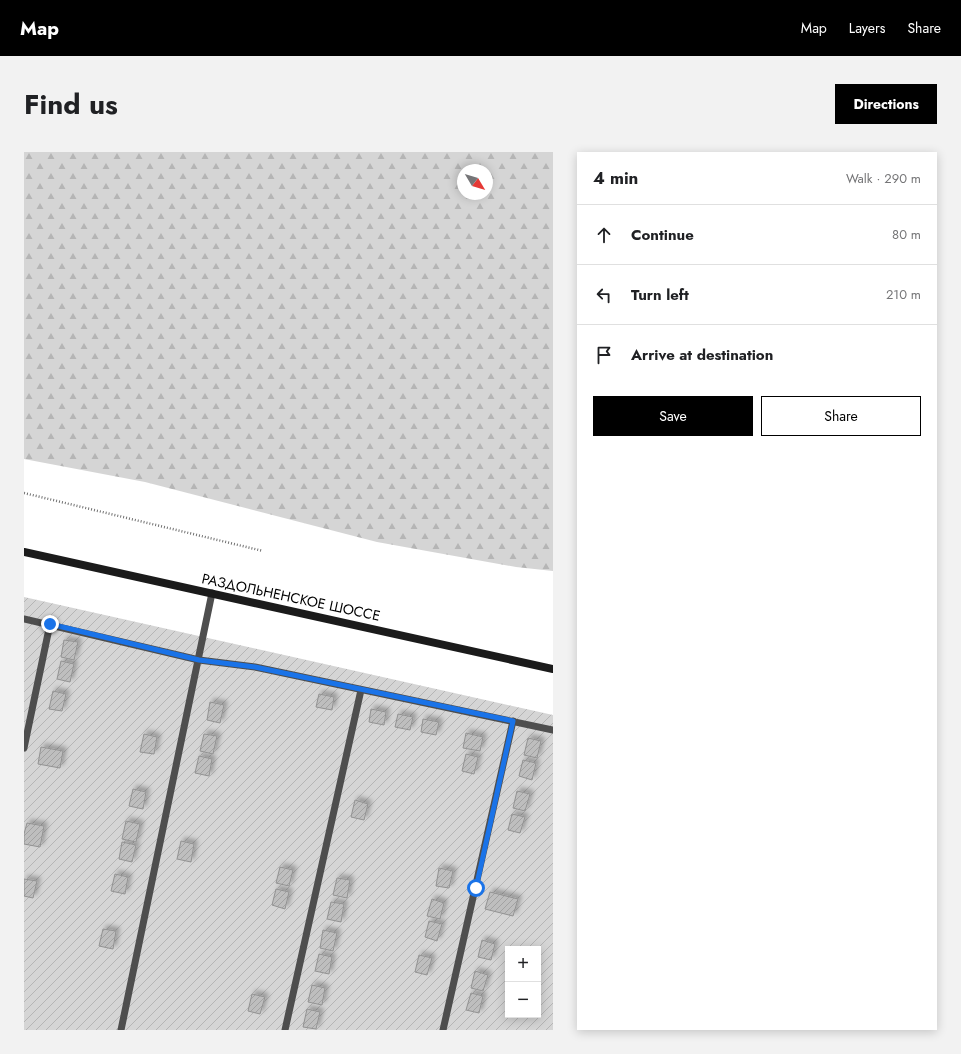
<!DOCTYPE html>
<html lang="en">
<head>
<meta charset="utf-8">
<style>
  :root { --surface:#fff; --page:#f2f2f2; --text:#202124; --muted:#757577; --line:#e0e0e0; --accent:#000 }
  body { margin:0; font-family:Jost,sans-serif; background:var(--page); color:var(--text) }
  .controls { position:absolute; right:12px; bottom:12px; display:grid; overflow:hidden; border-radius:0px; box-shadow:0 2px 10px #0003 }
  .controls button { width:36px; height:36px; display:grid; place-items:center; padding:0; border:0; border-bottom:1px solid var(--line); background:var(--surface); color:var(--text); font:20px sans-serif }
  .compass { position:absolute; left:433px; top:12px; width:36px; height:36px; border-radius:50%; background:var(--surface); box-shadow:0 2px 10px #0003; rotate:128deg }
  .stop { position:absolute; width:12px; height:12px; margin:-9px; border:3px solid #1a73e8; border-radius:50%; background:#fff }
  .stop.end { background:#1a73e8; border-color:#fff; box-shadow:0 1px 4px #0008 }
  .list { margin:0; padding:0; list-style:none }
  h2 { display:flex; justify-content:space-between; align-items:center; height:52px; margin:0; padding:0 16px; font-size:17px }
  h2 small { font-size:13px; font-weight:400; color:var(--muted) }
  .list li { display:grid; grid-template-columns:26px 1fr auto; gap:12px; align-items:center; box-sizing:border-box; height:60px; padding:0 16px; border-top:1px solid var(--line) }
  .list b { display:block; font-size:15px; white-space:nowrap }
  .list em { font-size:13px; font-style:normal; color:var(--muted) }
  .actions { display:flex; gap:8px; padding:12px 16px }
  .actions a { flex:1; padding:9px 0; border:1px solid var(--accent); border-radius:0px; text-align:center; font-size:14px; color:var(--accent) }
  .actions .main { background:var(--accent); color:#fff }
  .icon { flex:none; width:22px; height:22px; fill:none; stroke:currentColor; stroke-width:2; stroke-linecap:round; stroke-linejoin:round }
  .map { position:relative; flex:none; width:529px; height:878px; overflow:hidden; border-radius:0px }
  header { display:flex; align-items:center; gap:24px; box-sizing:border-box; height:56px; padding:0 20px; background:var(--accent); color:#fff }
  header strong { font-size:19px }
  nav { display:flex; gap:22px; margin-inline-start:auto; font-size:14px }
  .intro { display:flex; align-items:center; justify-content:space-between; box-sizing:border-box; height:96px; padding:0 24px }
  h1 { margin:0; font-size:28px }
  .button { padding:10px 18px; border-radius:0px; background:var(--accent); color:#fff; font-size:14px; font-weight:700 }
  main { display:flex; gap:24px; padding:0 24px }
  aside { flex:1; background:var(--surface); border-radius:0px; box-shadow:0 2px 10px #0003 }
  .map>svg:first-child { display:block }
</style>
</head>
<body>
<header>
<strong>Map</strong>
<nav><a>Map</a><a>Layers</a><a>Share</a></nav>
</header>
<div class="intro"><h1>Find us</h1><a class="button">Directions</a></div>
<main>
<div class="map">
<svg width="529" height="878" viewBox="0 0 529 878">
  <defs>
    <pattern id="forest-firs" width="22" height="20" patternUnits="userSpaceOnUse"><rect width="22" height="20" fill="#d5d5d5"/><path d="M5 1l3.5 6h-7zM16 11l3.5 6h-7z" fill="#b5b5b5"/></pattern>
    <pattern id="garden-furrows" width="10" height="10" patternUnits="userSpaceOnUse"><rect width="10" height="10" fill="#d5d5d5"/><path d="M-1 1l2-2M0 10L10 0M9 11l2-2" fill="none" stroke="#b5b5b5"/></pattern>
    <pattern id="building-hatch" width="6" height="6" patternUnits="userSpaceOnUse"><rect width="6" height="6" fill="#bebebe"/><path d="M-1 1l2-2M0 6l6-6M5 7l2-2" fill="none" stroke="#a2a2a2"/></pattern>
    <filter id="shadow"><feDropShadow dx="3.5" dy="-3.5" stdDeviation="2" flood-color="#0004"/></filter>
  </defs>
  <rect width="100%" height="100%" fill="#fff"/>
  <!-- forest -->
  <path fill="url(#forest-firs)" fill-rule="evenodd" d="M0 0H529V419L492 415 353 390 121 330 0 307ZM439 18H463V42H439Z"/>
  <!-- garden -->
  <path fill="url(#garden-furrows)" fill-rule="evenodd" d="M0 445 529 563V878H0ZM484 797H514V863H484Z"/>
  <!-- building -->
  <g fill="url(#building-hatch)" stroke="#929292" filter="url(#shadow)">
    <polygon points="40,488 54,490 50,508 37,505"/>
    <polygon points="37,509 50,512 46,530 33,527"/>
    <polygon points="29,539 42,542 38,559 25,557"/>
    <polygon points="295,542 310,545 308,558 292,555"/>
    <polygon points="186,550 200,553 196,571 183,568"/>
    <polygon points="347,557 362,560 360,573 345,570"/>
    <polygon points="374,562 389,565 386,578 371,575"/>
    <polygon points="399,567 415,570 412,583 397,580"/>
    <polygon points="442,581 459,585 456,599 439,596"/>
    <polygon points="120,582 133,585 130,602 116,600"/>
    <polygon points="180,582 193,584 189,602 176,599"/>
    <polygon points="504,586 517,589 513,606 500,603"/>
    <polygon points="17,595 39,599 36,616 14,612"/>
    <polygon points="442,602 454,605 450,622 438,619"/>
    <polygon points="175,604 188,607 185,624 171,621"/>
    <polygon points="499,608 512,611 508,628 495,624"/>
    <polygon points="109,637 122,640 119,657 105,654"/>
    <polygon points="493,639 506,642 501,659 489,656"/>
    <polygon points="331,648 344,652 340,668 327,665"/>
    <polygon points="488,662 501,665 496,681 484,678"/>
    <polygon points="102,669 116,672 112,690 98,687"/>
    <polygon points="3,671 20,674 16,695 0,692 0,682"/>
    <polygon points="157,689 170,692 167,710 153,707"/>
    <polygon points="98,690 112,693 108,710 95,707"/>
    <polygon points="256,715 269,718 265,734 252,731"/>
    <polygon points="415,716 429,719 425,736 412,734"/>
    <polygon points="91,722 104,725 101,742 87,739"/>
    <polygon points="313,726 326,728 323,746 309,743"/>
    <polygon points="0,727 13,729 9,746 0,744"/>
    <polygon points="252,737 265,740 261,757 248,753"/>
    <polygon points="466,740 494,747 489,764 461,757"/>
    <polygon points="408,747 420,751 416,767 403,764"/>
    <polygon points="307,750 320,752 317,770 303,767"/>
    <polygon points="405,769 418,772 413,789 401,785"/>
    <polygon points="79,777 92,779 89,797 75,794"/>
    <polygon points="299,778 313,781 309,799 296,796"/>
    <polygon points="458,788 471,792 467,808 454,805"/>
    <polygon points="295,802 308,805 305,822 291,819"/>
    <polygon points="395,803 408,806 403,823 391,820"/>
    <polygon points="451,819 464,823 459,839 447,836"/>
    <polygon points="288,833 301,836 298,853 284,850"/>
    <polygon points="447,841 459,844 455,861 442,858"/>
    <polygon points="228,842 241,845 236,862 224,859"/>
    <polygon points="283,857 296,860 292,877 279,875"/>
  </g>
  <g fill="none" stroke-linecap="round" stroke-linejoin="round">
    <!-- path -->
    <polyline stroke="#707070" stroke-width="2.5" stroke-dasharray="1 2" stroke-linecap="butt" points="0,341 239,399"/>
    <!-- service -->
    <g stroke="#4e4e4e" stroke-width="7">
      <polyline points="0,467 175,508 231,515 529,578"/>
      <polyline points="0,596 26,472"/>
      <polyline points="97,878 188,441"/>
      <polyline points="261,878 337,538"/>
      <polyline points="419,878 489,569"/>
    </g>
    <!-- secondary -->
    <polyline stroke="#1b1b1b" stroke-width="8" points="0,400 529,517"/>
  </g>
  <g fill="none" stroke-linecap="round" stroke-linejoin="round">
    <!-- route -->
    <polyline stroke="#1a73e8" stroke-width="5" points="26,472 175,508 231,515 489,569 452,736"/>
  </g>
  <g text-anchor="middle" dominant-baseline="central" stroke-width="3.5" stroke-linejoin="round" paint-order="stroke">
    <!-- street labels -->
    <g font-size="14" fill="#000" stroke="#fff">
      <text transform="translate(267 445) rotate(12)">РАЗДОЛЬНЕНСКОЕ ШОССЕ</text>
    </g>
  </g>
</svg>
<div class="controls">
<button>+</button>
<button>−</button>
</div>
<svg class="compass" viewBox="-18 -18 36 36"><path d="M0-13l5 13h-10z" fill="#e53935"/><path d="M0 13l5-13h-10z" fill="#757577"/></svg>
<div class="stop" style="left:452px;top:736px"></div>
<div class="stop end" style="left:26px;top:472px"></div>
</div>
<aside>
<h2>4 min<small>Walk · 290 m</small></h2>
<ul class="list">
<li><svg class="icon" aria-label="ahead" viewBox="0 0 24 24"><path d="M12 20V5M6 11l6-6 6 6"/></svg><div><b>Continue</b></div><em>80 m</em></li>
<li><svg class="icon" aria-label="left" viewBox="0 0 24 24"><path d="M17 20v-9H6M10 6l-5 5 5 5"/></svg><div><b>Turn left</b></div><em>210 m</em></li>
<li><svg class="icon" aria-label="arrive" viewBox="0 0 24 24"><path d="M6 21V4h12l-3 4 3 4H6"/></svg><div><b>Arrive at destination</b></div></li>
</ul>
<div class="actions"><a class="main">Save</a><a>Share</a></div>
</aside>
</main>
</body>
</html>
